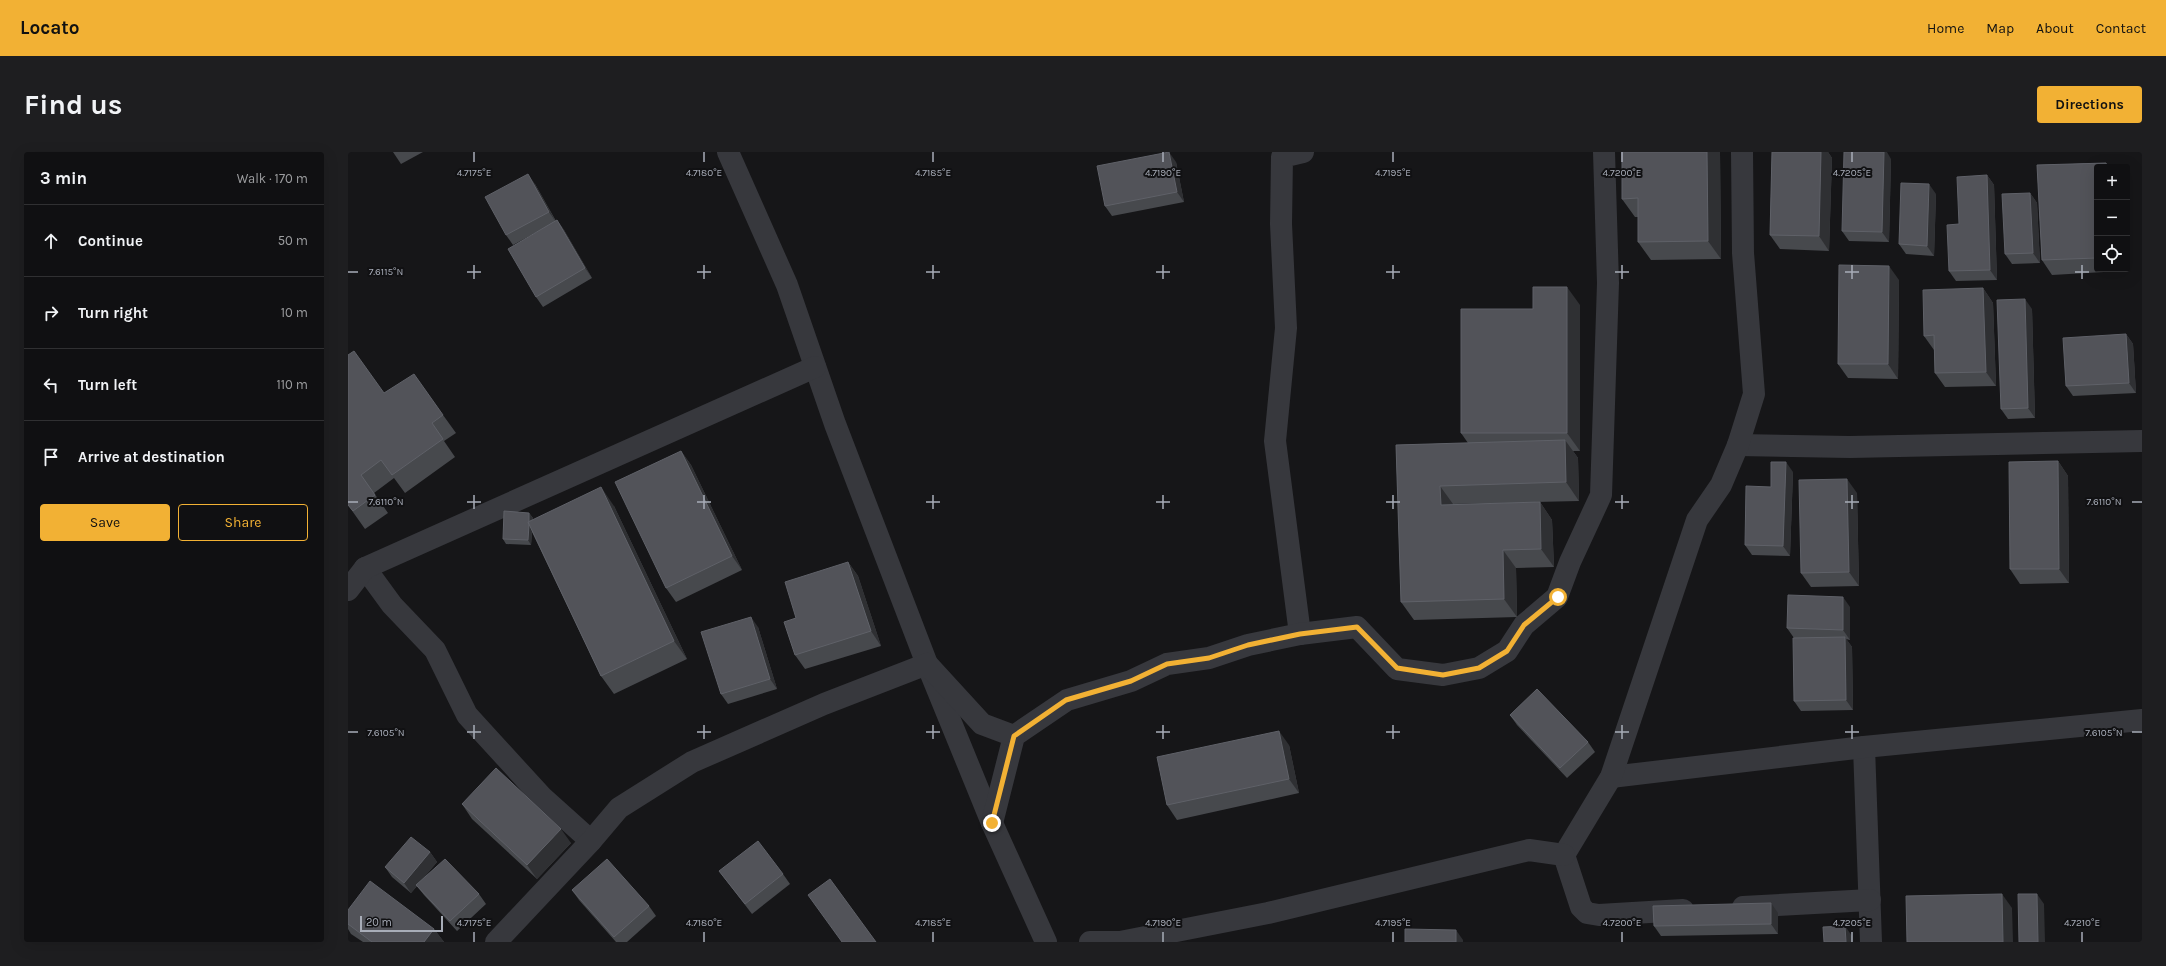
<!DOCTYPE html>
<html lang="en">
<head>
<meta charset="utf-8">
<style>
  :root { --surface:#101012; --page:#1e1e20; --text:#f1f3f6; --muted:#9c9d9f; --line:#303032; --accent:#f2b134 }
  body { margin:0; font-family:Karla,sans-serif; background:var(--page); color:var(--text) }
  .controls { position:absolute; right:12px; top:12px; display:grid; overflow:hidden; border-radius:4px; box-shadow:0 4px 16px #0002 }
  .controls button { width:36px; height:36px; display:grid; place-items:center; padding:0; border:0; border-bottom:1px solid var(--line); background:var(--surface); color:var(--text); font:20px sans-serif }
  .scale { position:absolute; left:12px; bottom:10px; width:83px; box-sizing:border-box; padding-left:4px; border:2px solid #a8adb8; border-top:0; font-size:11px; line-height:14px; white-space:nowrap; color:#a8adb8; -webkit-text-stroke:3px #111113; paint-order:stroke }
  .stop { position:absolute; width:12px; height:12px; margin:-9px; border:3px solid #f2b134; border-radius:50%; background:#fff }
  .stop.end { background:#f2b134; border-color:#fff; box-shadow:0 1px 4px #0008 }
  .list { margin:0; padding:0; list-style:none }
  h2 { display:flex; justify-content:space-between; align-items:center; height:52px; margin:0; padding:0 16px; font-size:17px }
  h2 small { font-size:13px; font-weight:400; color:var(--muted) }
  .list li { display:grid; grid-template-columns:26px 1fr auto; gap:12px; align-items:center; box-sizing:border-box; height:72px; padding:0 16px; border-top:1px solid var(--line) }
  .list b { display:block; font-size:15px; white-space:nowrap }
  .list em { font-size:13px; font-style:normal; color:var(--muted) }
  .actions { display:flex; gap:8px; padding:12px 16px }
  .actions a { flex:1; padding:9px 0; border:1px solid var(--accent); border-radius:4px; text-align:center; font-size:14px; color:var(--accent) }
  .actions .main { background:var(--accent); color:#111 }
  .icon { flex:none; width:22px; height:22px; fill:none; stroke:currentColor; stroke-width:2; stroke-linecap:round; stroke-linejoin:round }
  .map { position:relative; flex:none; width:1794px; height:790px; overflow:hidden; border-radius:4px }
  header { display:flex; align-items:center; gap:24px; box-sizing:border-box; height:56px; padding:0 20px; background:var(--accent); color:#111 }
  header strong { font-size:19px }
  nav { display:flex; gap:22px; margin-inline-start:auto; font-size:14px }
  .intro { display:flex; align-items:center; justify-content:space-between; box-sizing:border-box; height:96px; padding:0 24px }
  h1 { margin:0; font-size:28px }
  .button { padding:10px 18px; border-radius:4px; background:var(--accent); color:#111; font-size:14px; font-weight:700 }
  main { display:flex; gap:24px; padding:0 24px }
  aside { flex:1; background:var(--surface); border-radius:4px; box-shadow:0 4px 16px #0002 }
  .map>svg:first-child { display:block }
</style>
</head>
<body>
<header>
<strong>Locato</strong>
<nav><a>Home</a><a>Map</a><a>About</a><a>Contact</a></nav>
</header>
<div class="intro"><h1>Find us</h1><a class="button">Directions</a></div>
<main>
<aside>
<h2>3 min<small>Walk · 170 m</small></h2>
<ul class="list">
<li><svg class="icon" aria-label="ahead" viewBox="0 0 24 24"><path d="M12 20V5M6 11l6-6 6 6"/></svg><div><b>Continue</b></div><em>50 m</em></li>
<li><svg class="icon" aria-label="right" viewBox="0 0 24 24"><path d="M7 20v-9h11M14 6l5 5-5 5"/></svg><div><b>Turn right</b></div><em>10 m</em></li>
<li><svg class="icon" aria-label="left" viewBox="0 0 24 24"><path d="M17 20v-9H6M10 6l-5 5 5 5"/></svg><div><b>Turn left</b></div><em>110 m</em></li>
<li><svg class="icon" aria-label="arrive" viewBox="0 0 24 24"><path d="M6 21V4h12l-3 4 3 4H6"/></svg><div><b>Arrive at destination</b></div></li>
</ul>
<div class="actions"><a class="main">Save</a><a>Share</a></div>
</aside>
<div class="map">
<svg width="1794" height="790" viewBox="0 0 1794 790">
  <rect width="100%" height="100%" fill="#161618"/>
  <g fill="none" stroke-linecap="round" stroke-linejoin="round">
    <!-- minor -->
    <g stroke="#37383d" stroke-width="22">
      <polyline points="380,0 439,133 487,272 579,512 644,671 698,790"/>
      <polyline points="1390,293 1502,295 1794,289"/>
      <polyline points="17,416 44,453 87,498 119,563 194,645 243,689"/>
      <polyline points="0,438 17,416 467,215"/>
      <polyline points="952,482 927,289 938,176 933,72 934,5 955,0"/>
      <polyline points="1516,595 1523,790"/>
      <polyline points="1263,625 1516,595 1794,568"/>
      <polyline points="644,671 666,584 719,548 783,529 819,512 861,506 900,493 952,482 1009,475 1049,517 1095,523 1131,516 1159,499 1176,473 1209,445 1222,410 1253,343 1260,131 1256,0"/>
      <polyline points="1395,755 1522,748"/>
      <polyline points="1335,758 1251,763 1239,761 1233,755 1216,703 1263,625 1349,368 1373,333 1390,293 1406,242 1395,101 1394,0"/>
      <polyline points="148,790 243,689 271,656 344,610 476,552 579,512 634,572 666,584"/>
      <polyline points="742,790 772,790 920,761 1181,698 1216,703"/>
    </g>
  </g>
  <!-- wall -->
  <g fill="#47494d">
    <polygon points="45,0 75,0 53,12"/>
    <polygon points="1372,0 1373,107 1303,108 1290,90 1290,65 1287,65 1274,47"/>
    <polygon points="1424,0 1480,0 1484,6 1481,99 1432,97 1422,83"/>
    <polygon points="1543,7 1541,90 1501,89 1494,79"/>
    <polygon points="828,10 836,50 764,64 757,54"/>
    <polygon points="1758,11 1761,15 1749,15 1749,117 1772,117 1773,119 1704,123 1694,108 1689,13"/>
    <polygon points="1639,23 1646,33 1649,128 1608,129 1601,119 1611,72"/>
    <polygon points="187,32 208,69 209,68 216,78 244,126 195,155 188,145 198,75 165,93 158,83"/>
    <polygon points="1682,41 1689,51 1692,111 1664,112 1657,102"/>
    <polygon points="1588,42 1586,104 1558,102 1551,92"/>
    <polygon points="1551,128 1550,227 1500,226 1490,212"/>
    <polygon points="1635,136 1645,151 1648,234 1597,235 1587,221 1586,198 1576,184"/>
    <polygon points="1232,153 1232,299 1225,299 1230,306 1231,349 1105,352 1192,350 1204,368 1206,415 1168,416 1169,465 1066,468 1053,450 1048,293 1120,291 1113,281 1185,157"/>
    <polygon points="1684,157 1687,266 1660,267 1653,257"/>
    <polygon points="1778,182 1785,192 1788,241 1725,244 1718,234"/>
    <polygon points="36,241 95,263 108,281 96,289 107,305 57,341 46,326 26,341 40,361 17,377 0,353"/>
    <polygon points="333,299 343,313 394,418 328,450 318,436"/>
    <polygon points="1710,309 1720,324 1721,431 1672,432 1662,417"/>
    <polygon points="1445,320 1442,404 1404,403 1397,393 1423,335"/>
    <polygon points="1509,341 1511,434 1463,435 1453,421"/>
    <polygon points="266,354 339,507 266,542 253,524 184,380 183,393 158,392 155,387 181,361 185,366 185,368"/>
    <polygon points="500,410 510,424 533,494 457,517 447,503 448,466"/>
    <polygon points="1502,455 1502,488 1498,487 1504,495 1505,558 1453,559 1446,549 1446,486 1439,476"/>
    <polygon points="410,475 429,537 380,552 373,542"/>
    <polygon points="1162,563 1240,590 1247,600 1219,626 1169,573"/>
    <polygon points="941,593 951,641 829,668 819,653"/>
    <polygon points="114,652 223,691 189,727 124,667"/>
    <polygon points="82,700 89,710 72,730 131,742 138,752 109,779 76,743 69,734 63,741 44,725 37,715"/>
    <polygon points="371,719 435,722 442,732 404,762"/>
    <polygon points="224,738 301,754 308,764 279,790 268,790 231,748"/>
    <polygon points="0,758 86,777 96,790 15,790 3,782 0,777"/>
    <polygon points="1430,761 1430,782 1313,784 1306,774"/>
  </g>
  <!-- shaded-wall -->
  <g fill="#2f3033">
    <polygon points="821,0 828,10 836,50 829,40"/>
    <polygon points="1359,0 1372,0 1373,107 1360,89"/>
    <polygon points="1473,0 1480,0 1484,6 1481,99 1471,84"/>
    <polygon points="1536,0 1539,0 1543,7 1541,90 1534,80"/>
    <polygon points="1758,11 1761,15 1759,15"/>
    <polygon points="180,22 187,32 208,70 201,60"/>
    <polygon points="1639,23 1646,33 1649,128 1642,118"/>
    <polygon points="1581,32 1588,42 1586,104 1579,94"/>
    <polygon points="1682,41 1689,51 1692,111 1685,101"/>
    <polygon points="209,68 216,78 244,126 237,116"/>
    <polygon points="1541,114 1551,128 1550,227 1540,212"/>
    <polygon points="1219,135 1232,153 1232,299 1219,281"/>
    <polygon points="1635,136 1645,151 1648,234 1638,220"/>
    <polygon points="1677,147 1684,157 1687,266 1680,256"/>
    <polygon points="1778,182 1785,192 1788,241 1781,231"/>
    <polygon points="1217,288 1230,306 1231,349 1218,330"/>
    <polygon points="333,299 343,313 394,418 384,404"/>
    <polygon points="1710,309 1720,324 1721,431 1711,417"/>
    <polygon points="1438,310 1445,320 1442,404 1435,394"/>
    <polygon points="1499,327 1509,341 1511,434 1501,420"/>
    <polygon points="1092,334 1105,352 1105,371 1093,353"/>
    <polygon points="253,335 266,354 339,507 326,489"/>
    <polygon points="1192,350 1204,368 1206,415 1193,397"/>
    <polygon points="181,361 185,366 183,393 180,388"/>
    <polygon points="1155,398 1168,416 1169,465 1156,447"/>
    <polygon points="500,410 510,424 533,494 523,479"/>
    <polygon points="1495,445 1502,455 1502,488 1495,478"/>
    <polygon points="403,465 410,475 429,537 422,527"/>
    <polygon points="1497,485 1504,495 1505,558 1498,548"/>
    <polygon points="931,579 941,593 951,641 941,627"/>
    <polygon points="213,677 223,691 189,727 179,713"/>
    <polygon points="82,700 89,710 63,741 56,731"/>
    <polygon points="1654,742 1664,756 1665,790 1655,790"/>
    <polygon points="1689,742 1696,752 1697,790 1690,790"/>
    <polygon points="1423,751 1430,761 1430,782 1423,772"/>
    <polygon points="1497,774 1504,784 1504,790 1498,790"/>
    <polygon points="86,777 96,790 76,790"/>
    <polygon points="1108,778 1115,788 1115,790 1108,790"/>
  </g>
  <!-- building -->
  <g fill="#525359" stroke="#5f6168">
    <polygon points="821,0 829,40 757,54 749,14"/>
    <polygon points="1274,0 1359,0 1360,89 1290,90 1290,46 1274,47"/>
    <polygon points="1424,0 1473,0 1471,84 1422,83"/>
    <polygon points="1496,0 1536,0 1534,80 1494,79"/>
    <polygon points="1758,11 1759,15 1749,15 1749,106 1694,108 1689,13"/>
    <polygon points="180,22 201,60 158,83 137,45"/>
    <polygon points="1639,23 1642,118 1601,119 1599,73 1611,72 1609,25"/>
    <polygon points="1553,31 1581,32 1579,94 1551,92"/>
    <polygon points="1682,41 1685,101 1657,102 1654,42"/>
    <polygon points="209,68 237,116 188,145 160,97"/>
    <polygon points="1491,113 1541,114 1540,212 1490,212"/>
    <polygon points="1185,135 1219,135 1219,281 1113,281 1113,157 1185,157"/>
    <polygon points="1635,136 1638,220 1587,221 1586,183 1576,184 1575,138"/>
    <polygon points="1677,147 1680,256 1653,257 1649,148"/>
    <polygon points="1778,182 1781,231 1718,234 1715,186"/>
    <polygon points="6,199 36,241 66,222 95,263 84,271 95,287 44,323 33,308 13,323 27,343 5,359 0,353 0,203"/>
    <polygon points="1217,288 1218,330 1092,334 1093,353 1192,350 1193,397 1155,398 1156,447 1053,450 1048,293"/>
    <polygon points="333,299 384,404 318,436 267,330"/>
    <polygon points="1710,309 1711,417 1662,417 1661,310"/>
    <polygon points="1423,310 1438,310 1435,394 1397,393 1398,334 1423,335"/>
    <polygon points="1499,327 1501,420 1453,421 1451,328"/>
    <polygon points="253,335 326,489 253,524 180,370"/>
    <polygon points="156,359 181,361 181,370 180,370 181,373 180,388 155,387"/>
    <polygon points="500,410 523,479 447,503 436,470 448,466 437,430"/>
    <polygon points="1440,443 1495,445 1495,478 1439,476"/>
    <polygon points="403,465 422,527 373,542 353,480"/>
    <polygon points="1497,485 1498,548 1446,549 1445,486"/>
    <polygon points="1189,537 1240,590 1212,616 1162,563"/>
    <polygon points="931,579 941,627 819,653 809,605"/>
    <polygon points="148,616 213,677 179,713 114,652"/>
    <polygon points="63,685 82,700 56,731 37,715"/>
    <polygon points="410,689 435,722 397,752 371,719"/>
    <polygon points="97,707 131,742 102,769 68,733"/>
    <polygon points="259,707 301,754 266,785 224,738"/>
    <polygon points="482,727 528,790 494,790 460,743"/>
    <polygon points="22,729 86,777 76,790 24,790 0,772 0,758"/>
    <polygon points="1654,742 1655,790 1559,790 1558,744"/>
    <polygon points="1670,742 1689,742 1690,790 1671,790"/>
    <polygon points="1423,751 1423,772 1306,774 1305,754"/>
    <polygon points="1497,774 1498,790 1476,790 1475,775"/>
    <polygon points="1057,777 1108,778 1108,790 1057,790"/>
  </g>
  <g fill="none" stroke-linecap="round" stroke-linejoin="round">
    <!-- route -->
    <polyline stroke="#f2b134" stroke-width="5" points="644,671 666,584 718,548 783,529 819,512 861,506 900,493 952,482 1009,475 1049,516 1095,523 1131,516 1159,499 1176,473 1210,445"/>
  </g>
  <!-- ticks -->
  <path fill="none" stroke="#a8adb8" stroke-width="1.5" d="M126 0V10M356 0V10M585 0V10M815 0V10M1045 0V10M1274 0V10M1504 0V10M126 113V127M356 113V127M585 113V127M815 113V127M1045 113V127M1274 113V127M1504 113V127M1734 113V127M0 120H10M119 120H133M349 120H363M578 120H592M808 120H822M1038 120H1052M1267 120H1281M1497 120H1511M1727 120H1741M126 343V357M356 343V357M585 343V357M815 343V357M1045 343V357M1274 343V357M1504 343V357M0 350H10M119 350H133M349 350H363M578 350H592M808 350H822M1038 350H1052M1267 350H1281M1497 350H1511M1784 350H1794M126 573V587M356 573V587M585 573V587M815 573V587M1045 573V587M1274 573V587M1504 573V587M0 580H10M119 580H133M349 580H363M578 580H592M808 580H822M1038 580H1052M1267 580H1281M1497 580H1511M1784 580H1794M126 780V790M356 780V790M585 780V790M815 780V790M1045 780V790M1274 780V790M1504 780V790M1734 780V790"/>
  <g font-size="10" text-anchor="middle" fill="#a8adb8" stroke="#111113" stroke-width="4" stroke-linejoin="round" paint-order="stroke">
    <text x="126" y="24">4.7175°E</text>
    <text x="356" y="24">4.7180°E</text>
    <text x="585" y="24">4.7185°E</text>
    <text x="815" y="24">4.7190°E</text>
    <text x="1045" y="24">4.7195°E</text>
    <text x="1274" y="24">4.7200°E</text>
    <text x="1504" y="24">4.7205°E</text>
    <text x="38" y="123">7.6115°N</text>
    <text x="38" y="353">7.6110°N</text>
    <text x="1756" y="353">7.6110°N</text>
    <text x="38" y="584">7.6105°N</text>
    <text x="1756" y="584">7.6105°N</text>
    <text x="126" y="774">4.7175°E</text>
    <text x="356" y="774">4.7180°E</text>
    <text x="585" y="774">4.7185°E</text>
    <text x="815" y="774">4.7190°E</text>
    <text x="1045" y="774">4.7195°E</text>
    <text x="1274" y="774">4.7200°E</text>
    <text x="1504" y="774">4.7205°E</text>
    <text x="1734" y="774">4.7210°E</text>
  </g>
</svg>
<div class="controls">
<button>+</button>
<button>−</button>
<button><svg class="icon" aria-label="locate" viewBox="0 0 24 24"><circle cx="12" cy="12" r="6"/><path d="M12 2v4M12 18v4M2 12h4M18 12h4"/></svg></button>
</div>
<div class="scale">20 m</div>
<div class="stop" style="left:1210px;top:445px"></div>
<div class="stop end" style="left:644px;top:671px"></div>
</div>
</main>
</body>
</html>
